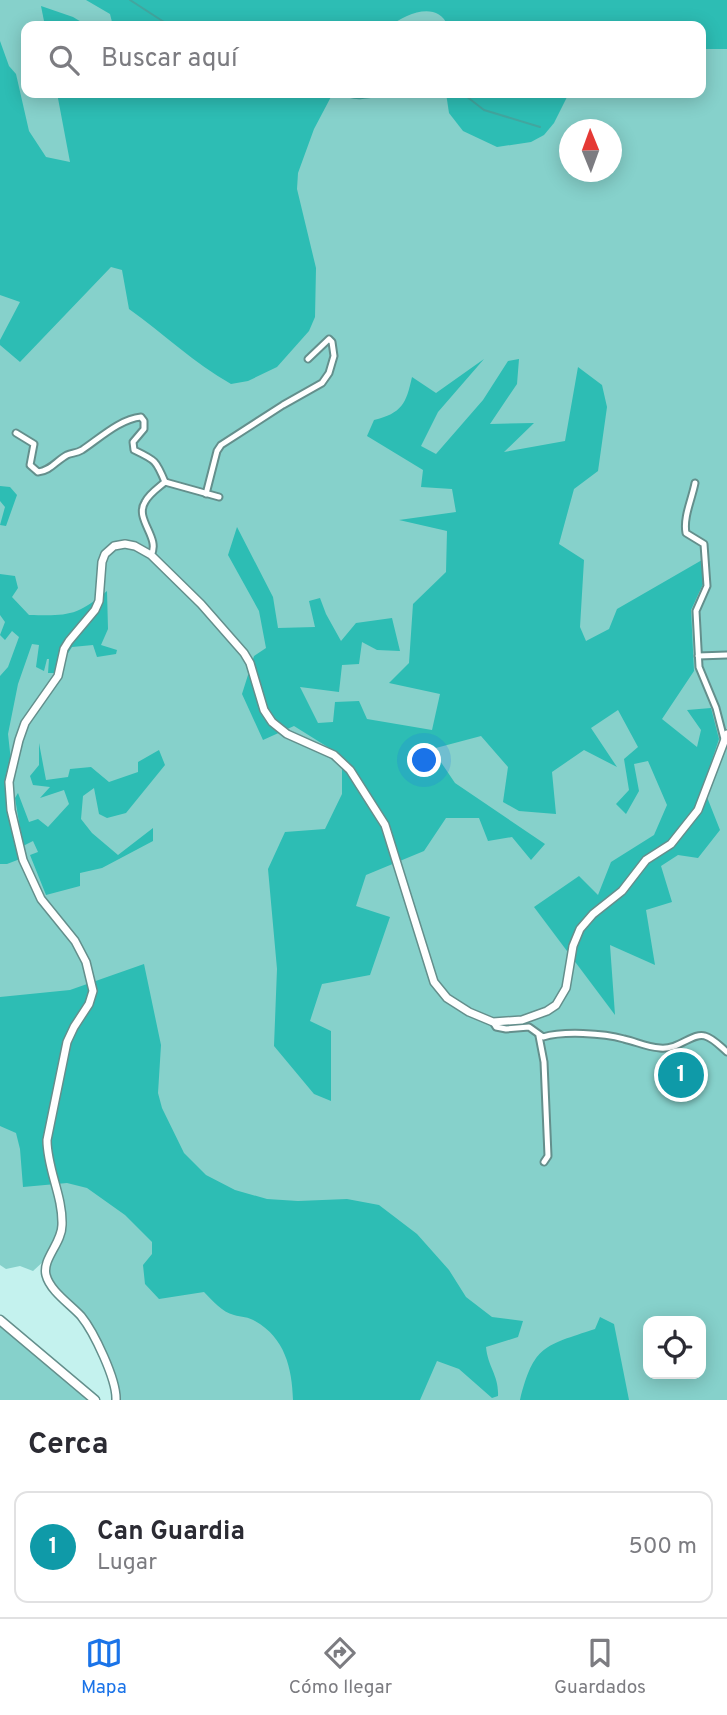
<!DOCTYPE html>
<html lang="es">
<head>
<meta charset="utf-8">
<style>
  :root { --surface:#fff; --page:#f7f7f7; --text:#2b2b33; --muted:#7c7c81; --line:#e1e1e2; --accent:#1a73e8 }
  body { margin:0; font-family:Overpass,sans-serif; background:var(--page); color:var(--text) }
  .controls { position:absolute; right:21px; bottom:21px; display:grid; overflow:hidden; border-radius:14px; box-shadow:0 4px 18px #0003 }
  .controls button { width:63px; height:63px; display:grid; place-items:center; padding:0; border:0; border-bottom:2px solid var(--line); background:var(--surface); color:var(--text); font:35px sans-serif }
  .compass { position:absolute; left:559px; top:119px; width:63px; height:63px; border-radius:50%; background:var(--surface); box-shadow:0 4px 18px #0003; rotate:359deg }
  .you { position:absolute; left:425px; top:761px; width:24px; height:24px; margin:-18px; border:5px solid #fff; border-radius:50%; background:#1a73e8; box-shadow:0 0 0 10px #1a73e833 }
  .badge { display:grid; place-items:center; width:46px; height:46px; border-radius:50%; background:var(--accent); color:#fff; font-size:23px; font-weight:700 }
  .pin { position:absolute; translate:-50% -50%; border:4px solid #fff; box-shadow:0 2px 7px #0006 }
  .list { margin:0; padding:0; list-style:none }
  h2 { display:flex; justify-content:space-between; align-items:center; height:91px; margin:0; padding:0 28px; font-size:30px }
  h2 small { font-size:23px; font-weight:400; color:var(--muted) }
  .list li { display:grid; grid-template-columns:46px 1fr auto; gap:21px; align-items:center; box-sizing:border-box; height:112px; margin:0 14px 14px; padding:0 14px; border:2px solid var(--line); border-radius:14px }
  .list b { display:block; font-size:26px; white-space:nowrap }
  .list p { margin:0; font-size:23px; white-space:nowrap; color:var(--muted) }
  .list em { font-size:23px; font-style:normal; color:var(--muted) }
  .icon { flex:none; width:38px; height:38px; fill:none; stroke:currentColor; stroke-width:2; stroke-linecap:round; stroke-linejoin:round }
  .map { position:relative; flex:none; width:727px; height:1400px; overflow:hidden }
  .search { position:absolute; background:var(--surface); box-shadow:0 4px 18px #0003; left:21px; right:21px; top:21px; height:77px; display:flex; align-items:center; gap:18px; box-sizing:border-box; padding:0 24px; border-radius:14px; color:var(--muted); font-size:26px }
  .sheet { height:217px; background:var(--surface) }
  nav { display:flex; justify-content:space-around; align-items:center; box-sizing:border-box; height:98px; border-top:2px solid var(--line); background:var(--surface); font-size:19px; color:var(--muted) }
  nav a { display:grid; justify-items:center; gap:4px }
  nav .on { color:var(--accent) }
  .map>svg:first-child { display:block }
</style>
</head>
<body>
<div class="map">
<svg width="727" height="1400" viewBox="0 0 727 1400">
  <rect width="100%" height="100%" fill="#c4f2ee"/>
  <!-- green -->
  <g fill="#86d1cb" fill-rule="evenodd">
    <path d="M0 0H727V1400H112V1386L86 1328 46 1282V1259L33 1271 20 1266 6 1269 0 1265ZM26 26H701V93H26ZM570 130H612V172H570ZM648 1321H701V1374H648Z"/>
    <polygon points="0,1325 89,1400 0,1400"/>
  </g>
  <!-- forest -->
  <g fill="#2dbdb4">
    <path d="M86 0H727V49H701V26H448C437 0 406 14 390 26H113L110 14Z"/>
    <polygon points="41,6 73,17 88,26 45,26"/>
    <path d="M0 41 9 66 16 74 29 131 46 157 70 162 57 93H333L314 129 298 173 297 189 316 268 315 317 309 331 277 367 248 381 231 384C194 363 164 334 129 309L122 270 111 267 20 362 0 345V340L20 302 0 295Z"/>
    <polygon points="446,93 569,93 554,123 544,135 531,142 497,147 463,131 449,113"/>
    <path d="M484 359 438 412 421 446 436 454 483 400 508 361 519 359 517 384 490 424 534 423 504 452 565 441 578 367 602 385 607 407 598 471 574 489 559 544 584 560 580 627 586 641 609 629 617 609 702 560 703 584 691 610 694 671 662 719 697 747 701 730 687 710 711 708 719 739 703 787 720 830 698 858 678 855 661 866 672 902 646 910 655 965 610 945 615 1015 534 907 579 876 598 895 611 862 654 835 667 805 648 761 634 764 639 791 626 814 616 804 629 790 624 759 638 747 618 710 591 728 617 767 584 750 552 772 556 814 519 811 503 802 508 767 481 736 432 749 455 783 545 844 531 860 512 837 488 841 479 818H446L424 851 366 875 356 906 390 917 370 975 322 984 310 1021 331 1031V1101L314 1094 274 1046 277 969 268 869 285 832 325 829 342 794V756L294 726 263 740 242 694 254 656 266 648 259 611 228 555 237 527 273 597 278 628 315 627 309 601 320 598 326 614 341 641 356 623 392 618 400 651 377 650 362 642 359 664 342 665 339 692 300 687 318 723 333 722 335 702 359 701 367 719 432 730 440 694 389 683 409 663 413 604 446 572 447 531 399 520 456 512 452 489 421 487 423 470 367 436 374 420C402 413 406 404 412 377L436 393Z"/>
    <polygon points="0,486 10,487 17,495 6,526 0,525 5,507 0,501"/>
    <path d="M0 574 15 576 18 588 12 597 29 615C68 616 77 616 107 591L108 629 101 645 117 650 116 654 97 657 93 645 72 647 55 673H48L49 659H47L44 671 36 667 39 645 32 644 18 684 8 734 11 761 7 790 20 859 7 864H0V676L8 667 19 637 12 631 5 640 0 635 5 622 0 615Z"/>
    <polygon points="39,743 46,780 68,777 70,769 91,767 109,782 138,772 138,762 159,750 165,765 126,813 107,818 99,814 94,788 83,796 81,819 92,833 118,855 153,828 153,841 102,868 80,873 80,886 46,895 30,855 38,852 33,841 23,846 15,798 18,793 29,822 38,819 48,827 69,804 64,790 40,798 50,787 33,785 30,776 39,765"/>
    <path d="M144 964 161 1045 158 1093 162 1108 184 1153 206 1175 235 1190 267 1199 298 1201 347 1199 379 1205 417 1234 449 1270 466 1297 492 1317 523 1321 518 1337 486 1347C488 1368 499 1375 498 1396L492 1398 459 1369 437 1361 420 1400H293C292 1368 285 1338 255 1321 249 1317 241 1317 234 1315 222 1312 213 1301 204 1292L159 1299 145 1284 143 1265 152 1254V1242L125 1215 87 1188 67 1183 23 1187 20 1149 16 1133 0 1126V997L70 990Z"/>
    <path d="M600 1317 614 1324 629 1400H520C534 1345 544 1346 595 1329Z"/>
  </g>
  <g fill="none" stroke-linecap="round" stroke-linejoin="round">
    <!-- stream -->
    <g stroke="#42a69f" stroke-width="2">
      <polyline points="130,0 164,22 174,26"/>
      <polyline points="314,93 321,97 338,93"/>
      <path d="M341 93C355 103 374 96 390 93"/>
      <polyline points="462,93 484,110 540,127"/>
    </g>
    <!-- minor casing -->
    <g stroke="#648f8c" stroke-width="9">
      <g id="minor">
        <path d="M16 433 34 444 30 465 38 472C50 471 56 461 67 455 72 453 77 453 82 450 100 438 120 419 141 417L144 421V429L133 442 134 450C155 460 156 460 165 482"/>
        <polyline points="165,482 219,497"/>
        <path d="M695 483C692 499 683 517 686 533L704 544 707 586 696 611 699 667 716 708 724 739"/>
        <polyline points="206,494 217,451 221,445 283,405 322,383 329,373 334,356 332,342 329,339 308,359"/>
        <path d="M151 555C161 538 134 519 145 502 149 494 158 488 165 482"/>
        <polyline points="698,656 727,655"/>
        <path d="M493 1022 496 1027 506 1029 529 1027 543 1037C563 1031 603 1033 624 1039 637 1042 646 1047 660 1048 679 1050 693 1032 705 1036 713 1038 721 1047 727 1052"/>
        <polyline points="539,1036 544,1062 548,1156 544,1162"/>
      </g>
    </g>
    <!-- tertiary casing -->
    <g stroke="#648f8c" stroke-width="10">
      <path id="tertiary" d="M116 1400C117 1380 94 1332 81 1316 70 1304 50 1291 46 1275 42 1259 62 1243 62 1225 63 1196 47 1169 47 1140L67 1042 74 1027 89 1004 93 991 86 962 75 941 41 899 23 860 11 810 9 782 19 740 25 723 58 676 64 649 69 641 95 610 99 601 102 562 105 554 114 546 125 544 135 546 151 555 201 604 244 653 250 663 264 710 272 722 287 734 334 755 350 770 385 825 434 982 447 998 469 1012 493 1022 522 1020 547 1011 556 1005 566 988 573 946 580 929 593 914 622 891 646 860 671 844 698 810 727 734"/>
    </g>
    <!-- secondary casing -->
    <g stroke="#648f8c" stroke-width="11">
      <polyline id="secondary" points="0,1320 95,1400"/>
    </g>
    <!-- minor -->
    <use href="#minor" stroke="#fff" stroke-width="5"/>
    <!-- tertiary -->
    <use href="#tertiary" stroke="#fff" stroke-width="7"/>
    <!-- secondary -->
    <use href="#secondary" stroke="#fff" stroke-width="8"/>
  </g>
</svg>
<div class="controls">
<button><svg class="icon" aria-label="locate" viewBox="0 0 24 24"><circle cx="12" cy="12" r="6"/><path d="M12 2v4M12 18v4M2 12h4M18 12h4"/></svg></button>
</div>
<svg class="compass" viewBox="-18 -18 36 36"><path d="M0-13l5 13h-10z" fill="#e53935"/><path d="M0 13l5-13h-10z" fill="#7c7c81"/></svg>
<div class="you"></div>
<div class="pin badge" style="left:681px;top:1075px;background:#0f9aa8">1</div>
<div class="search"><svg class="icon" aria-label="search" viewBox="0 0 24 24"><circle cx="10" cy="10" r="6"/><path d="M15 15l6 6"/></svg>Buscar aquí</div>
</div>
<section class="sheet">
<h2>Cerca<small></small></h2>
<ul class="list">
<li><span class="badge" style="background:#0f9aa8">1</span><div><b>Can Guardia</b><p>Lugar</p></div><em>500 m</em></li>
</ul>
</section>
<nav>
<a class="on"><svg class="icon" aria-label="map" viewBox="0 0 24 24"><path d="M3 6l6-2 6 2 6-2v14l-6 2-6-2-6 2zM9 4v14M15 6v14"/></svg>Mapa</a>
<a><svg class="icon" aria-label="directions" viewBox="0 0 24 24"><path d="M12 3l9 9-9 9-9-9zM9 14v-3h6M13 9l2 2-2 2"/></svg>Cómo llegar</a>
<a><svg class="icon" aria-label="saved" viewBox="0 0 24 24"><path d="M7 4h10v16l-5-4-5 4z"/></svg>Guardados</a>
</nav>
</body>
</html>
